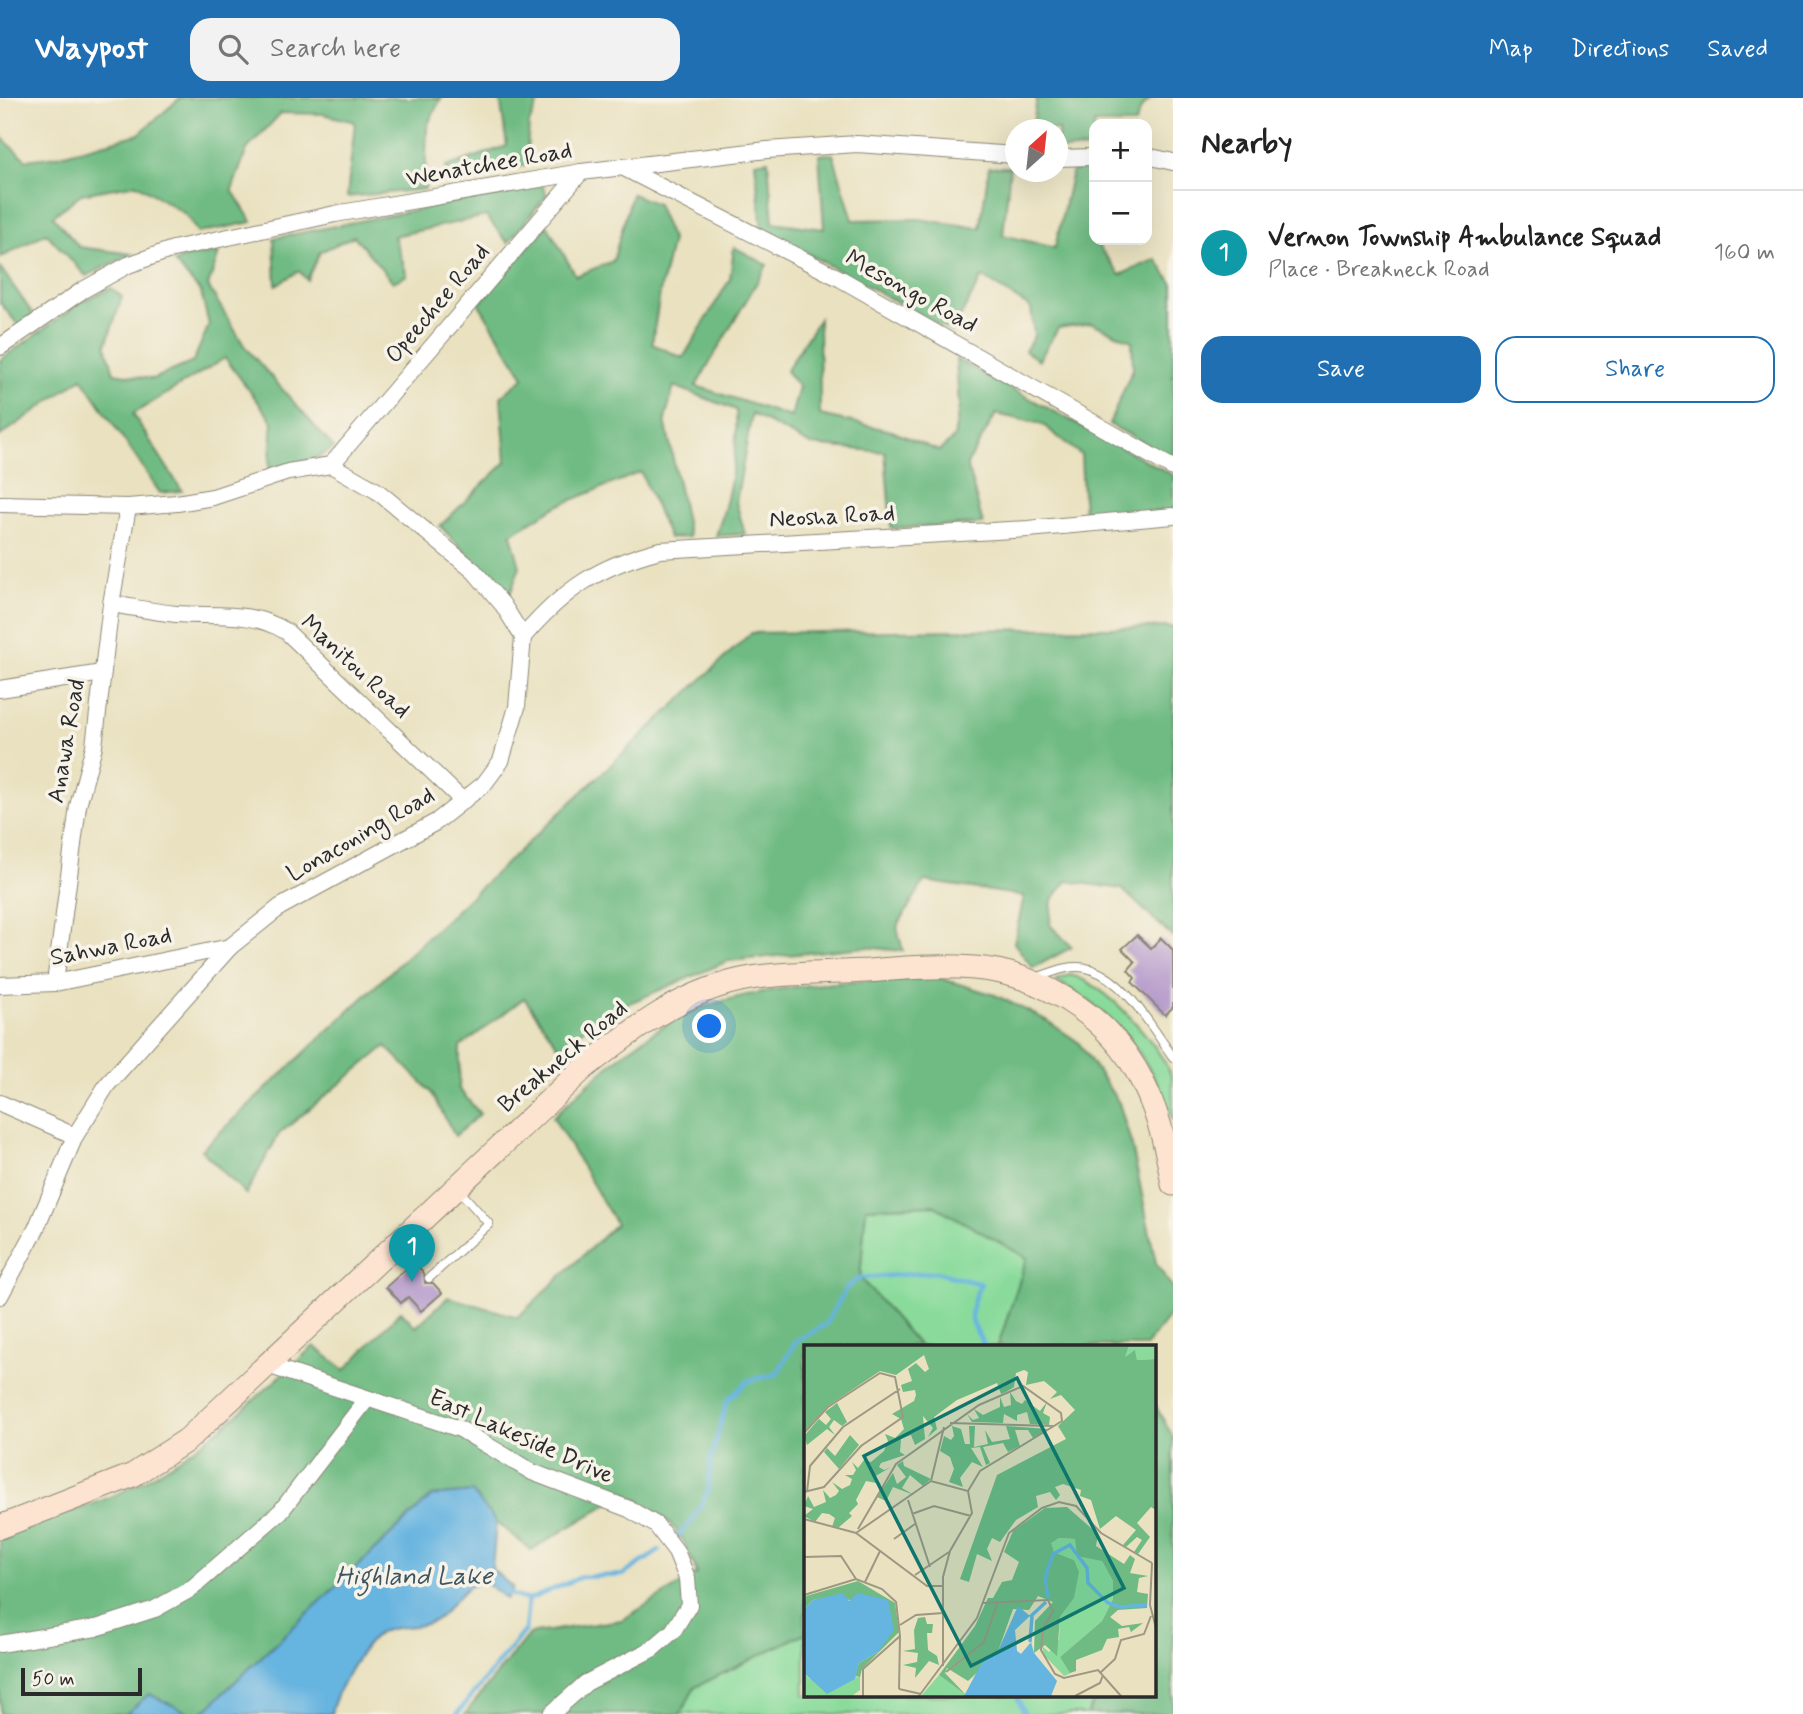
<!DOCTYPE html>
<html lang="en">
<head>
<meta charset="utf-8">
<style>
  :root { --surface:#fff; --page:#f2f2f2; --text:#222; --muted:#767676; --line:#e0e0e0; --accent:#1f6fb2 }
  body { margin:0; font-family:Mynerve,sans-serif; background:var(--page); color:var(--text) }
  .controls { position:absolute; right:21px; top:21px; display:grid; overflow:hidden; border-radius:14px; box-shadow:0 7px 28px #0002 }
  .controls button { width:63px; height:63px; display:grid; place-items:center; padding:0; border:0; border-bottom:2px solid var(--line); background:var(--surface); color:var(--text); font:35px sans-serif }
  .compass { position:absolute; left:1005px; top:21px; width:63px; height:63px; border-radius:50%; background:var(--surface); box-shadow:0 7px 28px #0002; rotate:27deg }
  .scale { position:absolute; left:21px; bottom:18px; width:121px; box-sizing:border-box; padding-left:7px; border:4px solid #2b2b2b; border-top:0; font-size:19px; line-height:24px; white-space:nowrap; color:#2b2b2b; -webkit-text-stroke:5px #f7f3e8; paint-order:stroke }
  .you { position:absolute; left:710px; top:929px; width:24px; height:24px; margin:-18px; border:5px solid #fff; border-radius:50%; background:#1a73e8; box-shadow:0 0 0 10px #1a73e833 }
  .badge { display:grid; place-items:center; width:46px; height:46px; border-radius:50%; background:var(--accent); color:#fff; font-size:23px; font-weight:700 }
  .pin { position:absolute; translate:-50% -58px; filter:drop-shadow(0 2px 4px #0008) }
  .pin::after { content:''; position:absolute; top:37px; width:24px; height:21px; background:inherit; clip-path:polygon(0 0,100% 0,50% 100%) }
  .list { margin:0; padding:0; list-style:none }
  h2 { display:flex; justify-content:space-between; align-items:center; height:91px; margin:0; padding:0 28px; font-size:30px }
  h2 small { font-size:23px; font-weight:400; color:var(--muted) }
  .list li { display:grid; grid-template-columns:46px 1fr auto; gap:21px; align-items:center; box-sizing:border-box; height:126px; padding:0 28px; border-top:2px solid var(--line) }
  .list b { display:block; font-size:26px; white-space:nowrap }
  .list p { margin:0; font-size:23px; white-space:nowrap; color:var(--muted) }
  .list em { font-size:23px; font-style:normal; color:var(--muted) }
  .actions { display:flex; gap:14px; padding:21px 28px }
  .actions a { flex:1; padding:16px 0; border:2px solid var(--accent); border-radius:21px; text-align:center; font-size:24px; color:var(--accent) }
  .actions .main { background:var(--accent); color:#fff }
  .icon { flex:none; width:38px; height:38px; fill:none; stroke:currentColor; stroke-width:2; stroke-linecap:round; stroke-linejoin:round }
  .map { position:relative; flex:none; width:1173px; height:1616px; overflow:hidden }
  header { display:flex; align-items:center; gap:42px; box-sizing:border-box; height:98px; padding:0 35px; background:var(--accent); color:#fff }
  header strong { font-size:33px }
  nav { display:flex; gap:38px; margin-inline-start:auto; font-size:24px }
  .search { width:490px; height:63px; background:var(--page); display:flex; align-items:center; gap:18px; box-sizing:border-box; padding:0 24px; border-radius:21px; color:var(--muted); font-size:26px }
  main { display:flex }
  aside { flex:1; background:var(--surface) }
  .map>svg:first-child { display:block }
</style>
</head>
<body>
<header>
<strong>Waypost</strong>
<div class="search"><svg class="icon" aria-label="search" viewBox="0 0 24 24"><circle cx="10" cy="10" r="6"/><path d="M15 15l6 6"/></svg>Search here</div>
<nav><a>Map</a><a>Directions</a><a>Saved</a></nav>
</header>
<main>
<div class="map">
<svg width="1173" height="1616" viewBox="0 0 1173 1616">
  <rect width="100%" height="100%" fill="#f7f3e8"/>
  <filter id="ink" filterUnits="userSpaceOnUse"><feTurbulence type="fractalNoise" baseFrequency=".0143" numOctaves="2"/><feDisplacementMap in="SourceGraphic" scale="14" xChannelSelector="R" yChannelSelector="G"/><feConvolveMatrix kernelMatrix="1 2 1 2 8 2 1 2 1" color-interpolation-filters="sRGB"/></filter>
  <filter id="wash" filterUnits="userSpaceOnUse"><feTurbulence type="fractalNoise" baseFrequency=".00686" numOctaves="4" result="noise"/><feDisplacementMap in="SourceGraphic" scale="28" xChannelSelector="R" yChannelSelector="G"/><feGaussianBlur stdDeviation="1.57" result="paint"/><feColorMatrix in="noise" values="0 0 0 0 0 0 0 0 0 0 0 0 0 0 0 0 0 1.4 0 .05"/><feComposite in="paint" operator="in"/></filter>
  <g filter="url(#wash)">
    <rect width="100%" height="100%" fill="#e9e1bf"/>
    <!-- green -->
    <g fill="#8adb9b" stroke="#5a8363" stroke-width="2">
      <path d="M1070 877C1107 886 1157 944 1172 979 1173 991 1173 1010 1173 1023 1152 961 1115 913 1056 883Z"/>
      <polygon points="933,1107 1027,1160 998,1248 919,1248 860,1180 866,1110"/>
      <polygon points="805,1535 805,1597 1097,1597 1087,1616 680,1616 695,1589"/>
    </g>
    <!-- forest -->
    <g fill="#6fbb83" stroke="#4d7357" stroke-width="2">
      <polygon points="180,0 441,0 427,28 425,91 347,99 355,24 323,16 281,15 247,51 232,92 252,124 198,135 185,116 137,86 81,96 53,118 79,149 132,156 86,178 46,135 0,160 0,38 26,62 57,58 139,36"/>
      <polygon points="500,0 540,0 529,26 526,67 446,86 446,69 507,48"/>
      <polygon points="1037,0 1151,0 1141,11 1135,26 1094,26 1094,50 1058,52 1058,32 1032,32"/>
      <polygon points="833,56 853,122 919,121 980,130 989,69 1010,69 1003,137 1055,150 1072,73 1089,70 1094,142 1120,177 1156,161 1173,186 1173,360 1109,326 1133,271 1132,243 1092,225 1058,230 1039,262 1025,253 1034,238 1031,210 982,179 952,234 762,131 755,64 768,62 773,124 824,131 819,57"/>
      <polygon points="542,87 547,97 508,145 486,118 394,138 407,177 393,184 354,138 320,154 307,182 299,173 276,187 274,140"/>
      <path d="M632 96 657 106 672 142 660 194 652 246 683 260 730 181 734 149 767 167 696 288 791 319 799 289 786 273 819 221 820 317 892 333 939 353 954 340 959 309 956 261 1173 377V412L1084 420 1081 357 1042 326 996 316 967 366 983 426 891 430 885 354 811 347 752 316 736 404 745 436 716 438C730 397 738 355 736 312L674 288 665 322 689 439 669 440 641 374 557 408 511 436 520 469 509 499 440 428 506 364 501 299 524 279 479 206 547 127 576 178 613 163Z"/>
      <polygon points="219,155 208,188 245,249 334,350 315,361 269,371 273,324 225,260 133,316 182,393 160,395 82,280 0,338 0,262 83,203 111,190 122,199 106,247 114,275 153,281 193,264 209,227 201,194 174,164 187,158"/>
      <polygon points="0,169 33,216 19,228 0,205"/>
      <polygon points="1173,529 1173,839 1122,791 1067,783 1052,802 1050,827 1072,849 1033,870 1014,845 1024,798 924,783 897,829 903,853 865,849 728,863 601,917 560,950 524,900 460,949 459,991 480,1016 455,1038 431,994 386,948 279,1036 246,1096 201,1052 751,535"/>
      <path d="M939 880 995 897 1046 922 1078 944 1119 1005 1132 1048 1156 1165 1173 1191V1213L1146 1248H998L1027 1160 933 1107 866 1110 860 1180 919 1248H805V1535L695 1589 680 1616H465L529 1536 622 1522 697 1476C682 1429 667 1420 626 1395L531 1452 496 1424 472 1394 432 1398 201 1616H191L149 1596 126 1616H0V1437C49 1421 100 1407 145 1382 209 1347 260 1296 314 1248L345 1272 401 1213 416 1229 448 1199 518 1219 616 1126 553 1019C590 984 628 947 673 923 742 884 861 883 939 880Z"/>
      <polygon points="1154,1305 1173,1339 1173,1616 1087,1616 1097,1597 1154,1597"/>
    </g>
    <!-- water -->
    <g fill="#66b4e0" stroke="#487086" stroke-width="2">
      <path d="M472 1394 496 1424 492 1471 513 1490 506 1501 483 1483C462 1487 454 1507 438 1520 424 1532 397 1526 381 1534 364 1543 334 1597 331 1616H201L432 1398Z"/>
      <polygon points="149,1596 191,1616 126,1616"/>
    </g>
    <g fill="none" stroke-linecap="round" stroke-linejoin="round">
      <!-- stream -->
      <g stroke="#66b4e0" stroke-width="4.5">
        <path d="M674 1441 691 1424 708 1394 711 1360 727 1303 748 1283 777 1276 796 1243 826 1226 847 1189 860 1180 936 1174 981 1186C966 1213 969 1223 985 1248"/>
        <polyline points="509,1496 528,1502 581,1479 623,1477 659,1453"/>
        <polyline points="1016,1597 1025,1616"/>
        <polyline points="457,1616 525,1532 528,1502"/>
      </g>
    </g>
    <g id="blocks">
      <!-- building -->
      <g fill="#b397ca">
        <polygon points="1137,837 1151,850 1161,840 1173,852 1173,909 1165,917 1132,884 1135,880 1128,872 1135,864 1122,851"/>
        <polygon points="414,1164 424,1175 425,1185 433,1185 442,1195 421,1213 408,1199 401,1205 386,1189"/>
      </g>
    </g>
  </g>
  <g filter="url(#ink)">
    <use href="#blocks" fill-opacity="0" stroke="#8a8675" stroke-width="2"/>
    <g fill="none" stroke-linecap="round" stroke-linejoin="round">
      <!-- lane casing -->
      <g stroke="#8a8675" stroke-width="10">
        <g id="lane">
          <path d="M1036 880C1053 874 1072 865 1090 871 1127 883 1151 929 1173 959"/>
          <polyline points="429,1180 489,1126 458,1091"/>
        </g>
      </g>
      <!-- street casing -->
      <g stroke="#8a8675" stroke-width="18">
        <g id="street">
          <polyline points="1147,58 1173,64"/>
          <polyline points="1058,60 1094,59"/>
          <polyline points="622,69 841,181 1173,370"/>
          <polyline points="0,249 83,192 128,167 173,151 335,116 581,74 767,52 857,46 1015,57"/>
          <polyline points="331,367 581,74"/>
          <polyline points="0,406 128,409 177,405 213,399 288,374 331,367 377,393 474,473 503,507 523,539 517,609 501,663 484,686 436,724 280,809 230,849 107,987 75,1038 36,1131 0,1198"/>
          <path d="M111 506C132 509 154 514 176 516 215 519 253 512 287 534L463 703"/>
          <path d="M523 539C564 491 599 468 660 452L1028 431 1173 418"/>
          <polyline points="0,591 102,575"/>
          <polyline points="55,885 78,708 94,648 111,506 128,409"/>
          <polyline points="0,887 55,885 230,849"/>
          <polyline points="0,1005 75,1038"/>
          <polyline points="270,1268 460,1331 532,1374 629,1411 656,1427 676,1453 687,1480 689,1507 673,1533 652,1551 586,1585 551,1616"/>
          <polyline points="0,1546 96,1530 155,1511 191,1491 281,1413 367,1301"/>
        </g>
      </g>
      <!-- secondary casing -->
      <g stroke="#8a8675" stroke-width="25">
        <path id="secondary" d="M0 1429 133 1377 187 1342 584 970C635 930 685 891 751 880 788 874 829 875 867 873 903 870 938 867 974 870 1036 874 1104 916 1135 970 1156 1005 1166 1046 1173 1086"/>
      </g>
      <!-- lane -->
      <use href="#lane" stroke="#fff" stroke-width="8"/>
      <!-- street -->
      <use href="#street" stroke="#fff" stroke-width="16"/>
      <!-- secondary -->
      <use href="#secondary" stroke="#fde4d1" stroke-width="23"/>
    </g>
  </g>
  <g text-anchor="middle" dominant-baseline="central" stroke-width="7" stroke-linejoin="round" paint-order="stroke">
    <!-- street labels -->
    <g font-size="24" fill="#2b2b2b" stroke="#f7f3e8">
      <text transform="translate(489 67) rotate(-10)">Wenatchee Road</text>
      <text transform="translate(911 194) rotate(29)">Mesongo Road</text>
      <text transform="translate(438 206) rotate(-50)">Opeechee Road</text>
      <text transform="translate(832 419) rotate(-3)">Neosha Road</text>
      <text transform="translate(355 569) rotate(43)">Manitou Road</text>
      <text transform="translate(67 643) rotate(-80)">Anawa Road</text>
      <text transform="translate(361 737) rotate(-30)">Lonaconing Road</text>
      <text transform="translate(111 849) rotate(-11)">Sahwa Road</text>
      <text transform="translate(563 959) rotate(-40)">Breakneck Road</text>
      <text transform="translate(521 1339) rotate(24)">East Lakeside Drive</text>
    </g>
    <!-- water labels -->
    <g font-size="26" font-style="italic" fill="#3d5461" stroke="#f7f3e8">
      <text x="414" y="1479">Highland Lake</text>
    </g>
  </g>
  <!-- overview -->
  <g transform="translate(804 1247)">
    <rect width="352" height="352" fill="#e9e1bf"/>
    <path d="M325 0H352V14L333 15 331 6 319 13ZM255 193 271 194 298 216 309 236V254L298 276 256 312 267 328 260 331 240 310 238 301 245 307 255 294 256 272 270 253V215L250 207 246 198ZM0 328 6 334 56 332V345L48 351H0ZM135 330 162 350 117 351Z" fill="#8adb9b"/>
    <path d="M0 0H325L321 12 331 5 333 15 352 14V165L347 162 333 178 346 192 334 209 330 207 338 195 333 192 322 202 319 200 332 185 312 171 296 184 287 155 276 151 277 145 259 139 251 142 256 150 252 155 246 147 232 151 234 162 212 175 196 197 188 193 183 204 188 216 173 209 165 237 156 234 193 130 262 94 254 81 271 65 257 50 246 54 253 47 240 36 222 40 224 27 220 25 212 28 210 42 202 47 197 49 193 38 153 55 130 72 133 84 124 92 129 83 119 71 121 94 111 100 107 90 97 94 96 107 101 110 77 118 75 122 80 125 87 122 70 132 77 139 62 136 52 155 54 159 45 168 48 171 34 183 28 182 31 173 25 169 18 168 11 177 0 171 9 164 0 161 4 151 10 162 22 157 19 145 26 153 32 150 35 146 28 137 38 144 46 140 48 134 41 130H49L52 125 48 117 54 123 60 115 67 117 80 106 84 96 81 89 91 93 100 84 97 74 88 69 110 56 112 50 111 45 99 47 97 40 108 36 104 24 112 18 121 27 125 24 120 10 92 30 76 26 24 61 0 87ZM206 47 212 56 218 59 221 55 236 66 243 57 239 68 246 72 245 80 226 79 223 67 213 70V76L200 69 199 78 168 77 163 69 169 75 175 73 170 64 179 70 196 62V52L200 62 207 60ZM33 58 43 77 38 81 30 75 25 82 31 90 23 84 3 100 0 91 15 74 22 80 27 74 21 67ZM148 81 157 84 161 99H166L165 81H171L170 102 184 99 181 85 188 97 206 94 202 81 244 84 229 93 224 85H211L216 101 204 107 199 98 179 102 186 118 182 120 176 102 167 103 179 122 168 117 156 133 159 142 145 137 150 124 146 112 136 106 140 91 147 95 150 91ZM46 90 55 100 35 124 20 107 23 103 31 111ZM99 116 100 121 127 134 119 141 106 130 98 143 110 150 89 142 82 156 73 152 89 128 93 139 102 132 93 120ZM263 162 294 189 292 201 320 219 326 210 331 214 326 228 344 231 335 233 333 247 344 249 343 263 314 265 306 272 318 281 339 278 327 287 325 282 314 284 315 292 303 294 298 305 272 315V326L266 328 256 312 298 276 309 254V236L298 216 273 211 271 194 255 193 247 198 250 207 270 215 275 227 270 253 256 272 253 311 241 300 230 308 231 276 249 257 234 251 225 265 209 264 193 309 164 336 143 323 141 328 162 350 135 330 171 281 184 253H189L198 237 208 235 215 217 200 207 209 186 241 163ZM54 236 91 258 95 287 58 324 56 332 51 331 55 318 74 307 48 256 34 251 9 255 0 264 2 251ZM121 272 123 279H129L128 288H123L124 305 133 311 135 320 125 316 111 333 112 323 99 320 113 317 114 308 99 306 111 304 110 285 114 273Z" fill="#6fbb83"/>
    <path d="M39 248 45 256 54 248 84 255 90 285 74 307 55 318 51 334 23 349 0 328V264L9 255ZM214 261 226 271 211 285 213 306 217 309 227 297 230 308 253 336 247 351H160L176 321 185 309 193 308Z" fill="#66b4e0"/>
    <path fill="none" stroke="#66b4e0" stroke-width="3.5" d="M244 253 241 232 249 209 266 200 283 223 284 238 304 258 316 262 343 260M226 272 242 257M226 297 228 271"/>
    <path fill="none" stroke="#9d9884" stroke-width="2" d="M146 78 249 81M0 88 24 62 76 28 91 32 99 72 57 101 20 142 0 147M127 136 140 82M3 147 6 121 39 82 96 44M104 155 126 222M108 169 130 161 167 171M0 174 52 188 123 241H138M352 182V207M54 184 92 119 175 60 219 41 257 68 258 76 176 126 164 146M52 188 127 136 164 146 168 168 146 206 139 232V321M90 194 111 179M0 212 37 211 52 234M348 218 346 260 352 283M111 230 145 207M61 237 76 206M0 250 52 234 78 244 92 257 96 291 59 324V351M179 258 244 255 249 266 239 284 237 305 251 329 260 333 294 325 317 351M96 280 112 270 139 268M142 327 180 297 194 256M297 327 311 314 317 295 340 289 347 271M95 344 96 291M95 344 117 349M115 351 173 273 205 188 238 163 255 157 272 161 297 188 348 218M271 351 296 338 299 330"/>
    <path fill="#0f766e" fill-opacity="0.15" stroke="#0f766e" stroke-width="3.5" d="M213 33 320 243 167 321 60 111Z"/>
    <rect width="352" height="352" fill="none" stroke="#2b2b2b" stroke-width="3.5"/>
  </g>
</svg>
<div class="controls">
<button>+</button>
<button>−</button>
</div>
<svg class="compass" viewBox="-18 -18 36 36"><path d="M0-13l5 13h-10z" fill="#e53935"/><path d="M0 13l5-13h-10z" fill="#767676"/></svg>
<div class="scale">50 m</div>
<div class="you"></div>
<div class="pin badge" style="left:412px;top:1184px;background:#0f9aa8">1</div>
</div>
<aside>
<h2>Nearby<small></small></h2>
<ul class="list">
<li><span class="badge" style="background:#0f9aa8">1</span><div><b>Vernon Township Ambulance Squad</b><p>Place · Breakneck Road</p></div><em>160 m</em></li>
</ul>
<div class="actions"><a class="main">Save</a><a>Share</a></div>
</aside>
</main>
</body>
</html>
